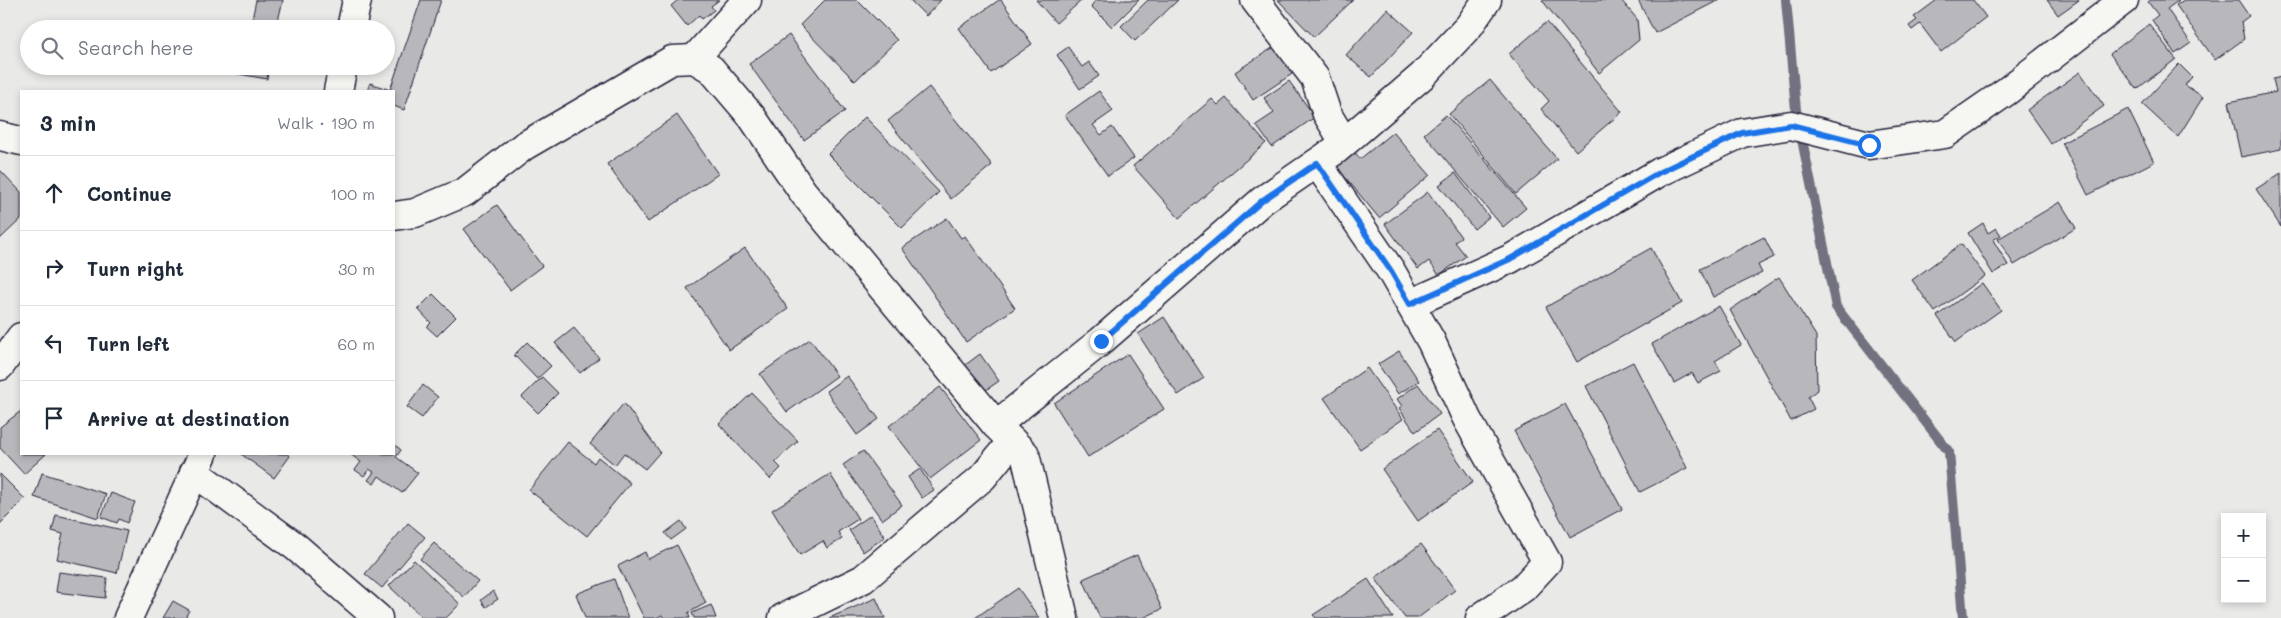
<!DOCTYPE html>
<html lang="en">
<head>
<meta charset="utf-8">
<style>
  :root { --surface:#fff; --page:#f6f6f7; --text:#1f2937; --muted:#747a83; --line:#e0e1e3 }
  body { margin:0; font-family:Mali,sans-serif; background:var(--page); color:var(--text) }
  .controls { position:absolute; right:15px; bottom:15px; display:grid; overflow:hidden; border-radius:0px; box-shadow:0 2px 8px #0003 }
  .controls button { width:45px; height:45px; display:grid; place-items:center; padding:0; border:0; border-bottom:1px solid var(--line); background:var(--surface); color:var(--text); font:25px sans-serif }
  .stop { position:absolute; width:15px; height:15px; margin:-11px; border:4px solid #1a73e8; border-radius:50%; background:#fff }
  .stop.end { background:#1a73e8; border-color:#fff; box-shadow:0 1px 5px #0008 }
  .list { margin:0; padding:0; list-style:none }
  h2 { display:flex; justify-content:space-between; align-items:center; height:65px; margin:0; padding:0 20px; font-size:21px }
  h2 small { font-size:16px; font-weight:400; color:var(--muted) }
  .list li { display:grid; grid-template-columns:32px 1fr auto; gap:15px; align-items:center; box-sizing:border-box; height:75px; padding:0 20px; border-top:1px solid var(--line) }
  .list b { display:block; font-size:19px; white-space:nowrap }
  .list em { font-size:16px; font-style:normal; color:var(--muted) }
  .icon { flex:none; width:28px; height:28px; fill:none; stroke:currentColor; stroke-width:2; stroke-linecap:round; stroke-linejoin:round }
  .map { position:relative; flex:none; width:2281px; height:618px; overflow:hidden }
  .search { position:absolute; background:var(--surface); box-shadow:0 2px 8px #0003; left:20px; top:20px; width:375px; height:55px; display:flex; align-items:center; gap:12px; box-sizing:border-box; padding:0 18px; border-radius:28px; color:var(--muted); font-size:19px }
  .panel { position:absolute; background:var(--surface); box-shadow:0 2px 8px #0003; left:20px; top:90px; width:375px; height:365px; border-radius:0px }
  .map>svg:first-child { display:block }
</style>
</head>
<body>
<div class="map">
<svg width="2281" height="618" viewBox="0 0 2281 618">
  <rect width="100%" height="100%" fill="#e9e9e7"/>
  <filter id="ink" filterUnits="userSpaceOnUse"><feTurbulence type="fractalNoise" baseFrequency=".02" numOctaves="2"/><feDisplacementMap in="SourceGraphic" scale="10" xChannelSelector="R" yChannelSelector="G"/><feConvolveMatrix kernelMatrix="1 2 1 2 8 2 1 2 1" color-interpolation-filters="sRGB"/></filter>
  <g filter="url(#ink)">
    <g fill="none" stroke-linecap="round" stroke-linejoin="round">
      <!-- stream -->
      <polyline stroke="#71717f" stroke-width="10" points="1786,0 1796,110 1836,307 1949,452 1963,618"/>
    </g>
    <!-- building -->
    <g fill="#b8b8bc" stroke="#22223b">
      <polygon points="256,0 283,0 276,29 251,24"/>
      <polygon points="421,0 441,0 404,110 394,106 394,91 367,91 370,83 390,90"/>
      <polygon points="678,0 719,0 711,6 714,10 702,19 699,15 687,26 671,6"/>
      <polygon points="825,0 857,0 897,40 855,81 800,25"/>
      <polygon points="910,0 941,0 926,16"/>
      <polygon points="999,0 1001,0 1032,44 991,73 959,28"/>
      <polygon points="1036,0 1082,0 1056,23"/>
      <polygon points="1096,0 1139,0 1112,27 1091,6"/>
      <polygon points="1148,0 1178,0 1135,41 1121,26"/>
      <polygon points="1278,0 1353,0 1314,37"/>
      <polygon points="1542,0 1621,0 1637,19 1639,40 1599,73"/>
      <polygon points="1638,0 1719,0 1655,33"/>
      <polygon points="1937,0 1973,0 1986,17 1941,52 1920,24 1912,30 1909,26 1917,20 1914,17"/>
      <polygon points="2047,0 2079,0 2058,15"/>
      <polygon points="2151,0 2179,0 2167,9 2191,43 2175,54 2152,20 2158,15 2148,2"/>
      <polygon points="2184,0 2238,0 2249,16 2241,22 2244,39 2215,60 2176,5"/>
      <polygon points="1387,9 1413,32 1371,77 1346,55"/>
      <polygon points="1547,22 1622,112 1576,151 1541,109 1549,101 1509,54"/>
      <polygon points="2149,24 2176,59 2137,89 2110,54"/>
      <polygon points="789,35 845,111 804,140 749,64"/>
      <polygon points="1068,47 1082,67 1089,62 1099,76 1080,89 1057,55"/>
      <polygon points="1274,47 1292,74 1253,100 1235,72"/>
      <polygon points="2179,64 2192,77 2185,85 2203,97 2178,137 2142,104"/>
      <polygon points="234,66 269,66 267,79 233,73"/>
      <polygon points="2080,72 2104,106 2051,144 2027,110"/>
      <polygon points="2281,77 2281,149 2241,157 2229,102 2276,92 2273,79"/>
      <polygon points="1490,80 1557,159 1516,194 1449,114"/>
      <polygon points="1289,81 1315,117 1272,147 1256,125 1274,113 1264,98"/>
      <polygon points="929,87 992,165 951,199 888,121"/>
      <polygon points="1099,91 1113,111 1093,125 1101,135 1112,127 1134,158 1108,176 1065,115"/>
      <polygon points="1226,98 1266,143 1179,218 1133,166 1212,99 1218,105"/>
      <polygon points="2128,109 2154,162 2088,195 2062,143"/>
      <polygon points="677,115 718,174 648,222 607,164"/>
      <polygon points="1446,115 1526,208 1503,227 1424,134"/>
      <polygon points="865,117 939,192 902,228 828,154"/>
      <polygon points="1393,132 1430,175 1379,218 1336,166 1354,151 1360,159"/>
      <polygon points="0,170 21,192 21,219 0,239"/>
      <polygon points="1455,173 1489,217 1474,229 1439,185"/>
      <polygon points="2281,173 2281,227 2256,189"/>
      <polygon points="1428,192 1461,237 1455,242 1466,256 1439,275 1429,261 1418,269 1385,224"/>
      <polygon points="2060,202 2076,228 2014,265 1998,239"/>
      <polygon points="497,205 542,266 510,290 464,229"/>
      <polygon points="947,218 961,238 965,236 1015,308 966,342 902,248"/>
      <polygon points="1983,223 1988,233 1996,228 2001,235 1993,240 2008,265 1993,274 1968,233"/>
      <polygon points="1764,237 1774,257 1758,265 1762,273 1713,297 1700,269"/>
      <polygon points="1961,244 1985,276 1935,312 1912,280"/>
      <polygon points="745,248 788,309 729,350 687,288"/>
      <polygon points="1651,248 1682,303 1577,362 1546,307"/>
      <polygon points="1779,277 1816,336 1817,390 1808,397 1814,409 1791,421 1730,310"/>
      <polygon points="1982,283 2001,310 1956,342 1937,316"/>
      <polygon points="433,294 456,317 437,336 427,327 431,323 418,309"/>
      <polygon points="1719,306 1741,345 1715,361 1721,371 1698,383 1692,373 1674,383 1652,344"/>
      <polygon points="1164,317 1204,378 1178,395 1138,334"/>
      <polygon points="574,328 599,358 580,373 555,343"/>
      <polygon points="810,339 837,376 787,412 760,374"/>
      <polygon points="527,342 551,366 537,379 514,355"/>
      <polygon points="1399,351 1419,381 1398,394 1378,364"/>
      <polygon points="980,354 999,381 983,392 964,366"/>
      <polygon points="1128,354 1164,409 1088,457 1054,403"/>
      <polygon points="1633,362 1687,468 1640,492 1586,386"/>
      <polygon points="1367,368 1403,419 1360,449 1324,398"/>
      <polygon points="847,376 879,419 857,435 826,391"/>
      <polygon points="542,377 558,393 538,413 522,397"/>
      <polygon points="1418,384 1440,414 1415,432 1399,408 1402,406 1397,399"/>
      <polygon points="423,385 438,397 422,418 407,407"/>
      <polygon points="940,387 981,440 930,479 889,426"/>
      <polygon points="752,393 798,441 775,462 781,468 770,479 719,424"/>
      <polygon points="624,403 660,452 645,469 624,453 615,465 590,444"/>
      <polygon points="1565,404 1622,509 1570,537 1514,431"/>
      <polygon points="21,411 21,454 46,454 24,474 0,448 0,427"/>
      <polygon points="1437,430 1473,482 1418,521 1382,469"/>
      <polygon points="568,442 594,463 598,457 630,483 587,536 529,490"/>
      <polygon points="394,444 401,450 396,457 418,473 402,493 379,476 374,484 368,480 374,472 369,469 364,476 355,470 361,462 350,454 394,454"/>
      <polygon points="863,451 902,505 882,520 843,465"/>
      <polygon points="241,454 287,454 290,456 274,478"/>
      <polygon points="920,469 934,490 922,498 908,477"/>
      <polygon points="42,473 106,494 98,518 34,497"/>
      <polygon points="0,474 25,499 0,524"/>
      <polygon points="830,474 858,519 838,532 842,539 827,548 823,541 800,555 772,510"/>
      <polygon points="111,493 135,502 127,523 119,519 117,523 101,517"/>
      <polygon points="56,515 127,531 117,573 57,559 63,534 52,531"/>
      <polygon points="871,515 885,537 863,552 849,530"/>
      <polygon points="681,521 686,529 671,540 665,533"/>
      <polygon points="408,523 425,537 382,588 365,574"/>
      <polygon points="434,543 478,581 464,597 420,559"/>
      <polygon points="1421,544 1455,590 1418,618 1405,618 1375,578"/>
      <polygon points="677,545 706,603 688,613 690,618 664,618 662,615 656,618 644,618 618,566 645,552 648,559"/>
      <polygon points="1137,555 1162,609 1143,618 1100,618 1083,579"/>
      <polygon points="414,560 460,604 446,618 423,618 389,586"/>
      <polygon points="59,572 107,578 105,598 56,592"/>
      <polygon points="614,579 628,618 585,618 576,594"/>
      <polygon points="1368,579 1393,618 1316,618 1313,615"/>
      <polygon points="1018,588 1039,618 975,618"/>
      <polygon points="493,591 498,599 486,607 481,600"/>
      <polygon points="876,598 885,618 829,618"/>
      <polygon points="173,601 189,610 185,618 163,618"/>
      <polygon points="711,605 716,618 694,618 692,613"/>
    </g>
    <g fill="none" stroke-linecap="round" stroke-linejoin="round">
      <!-- street casing -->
      <g stroke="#22223b" stroke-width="31">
        <g id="street">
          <polyline points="1255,0 1315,78 1327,114 1344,142"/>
          <polyline points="694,59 747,0"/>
          <polyline points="0,136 21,141"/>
          <polyline points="1317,163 1391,271 1410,304 1431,341 1467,419 1547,562 1523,588 1480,618"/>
          <polyline points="394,216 415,213 465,192 524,146 672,60 694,59 711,69 752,117 803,192 996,425 1025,454 1064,618"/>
          <polyline points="1410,304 1510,259 1660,172 1742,133 1791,125 1869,145 1945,134 2007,91 2124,0"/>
          <polyline points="0,366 21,337"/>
          <polyline points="996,425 1101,341 1263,200 1337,149 1422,76 1469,26 1487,0"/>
          <polyline points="194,472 296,547 378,618"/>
          <polyline points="783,618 863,579 983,477 1012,441"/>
        </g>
      </g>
      <!-- secondary casing -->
      <g stroke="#22223b" stroke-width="31">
        <g id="secondary">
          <polyline points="351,29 357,0"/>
          <polyline points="338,91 343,66"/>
          <polyline points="128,618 203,454"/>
        </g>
      </g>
      <!-- street -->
      <use href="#street" stroke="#f6f6f2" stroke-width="28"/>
      <!-- secondary -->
      <use href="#secondary" stroke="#f6f6f2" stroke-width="28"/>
    </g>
  </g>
  <g fill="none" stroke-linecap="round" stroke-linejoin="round" filter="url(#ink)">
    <!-- route -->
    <polyline stroke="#1a73e8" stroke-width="6" points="1101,341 1263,200 1317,163 1391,271 1410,304 1510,259 1660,172 1742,133 1791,125 1869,145"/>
  </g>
</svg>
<div class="controls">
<button>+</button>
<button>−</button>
</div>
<div class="stop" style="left:1869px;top:145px"></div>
<div class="stop end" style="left:1101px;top:341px"></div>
<div class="search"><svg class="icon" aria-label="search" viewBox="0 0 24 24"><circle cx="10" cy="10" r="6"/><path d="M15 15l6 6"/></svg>Search here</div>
<section class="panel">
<h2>3 min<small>Walk · 190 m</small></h2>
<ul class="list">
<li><svg class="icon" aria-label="ahead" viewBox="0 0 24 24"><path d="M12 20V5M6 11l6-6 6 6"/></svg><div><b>Continue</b></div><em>100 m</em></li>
<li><svg class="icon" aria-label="right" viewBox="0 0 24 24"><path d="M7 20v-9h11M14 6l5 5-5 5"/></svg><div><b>Turn right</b></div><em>30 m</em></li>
<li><svg class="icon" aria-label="left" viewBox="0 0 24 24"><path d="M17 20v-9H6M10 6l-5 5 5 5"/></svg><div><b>Turn left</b></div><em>60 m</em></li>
<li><svg class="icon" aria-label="arrive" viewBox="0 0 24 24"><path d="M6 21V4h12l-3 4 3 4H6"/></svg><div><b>Arrive at destination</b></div></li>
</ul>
</section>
</div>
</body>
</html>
